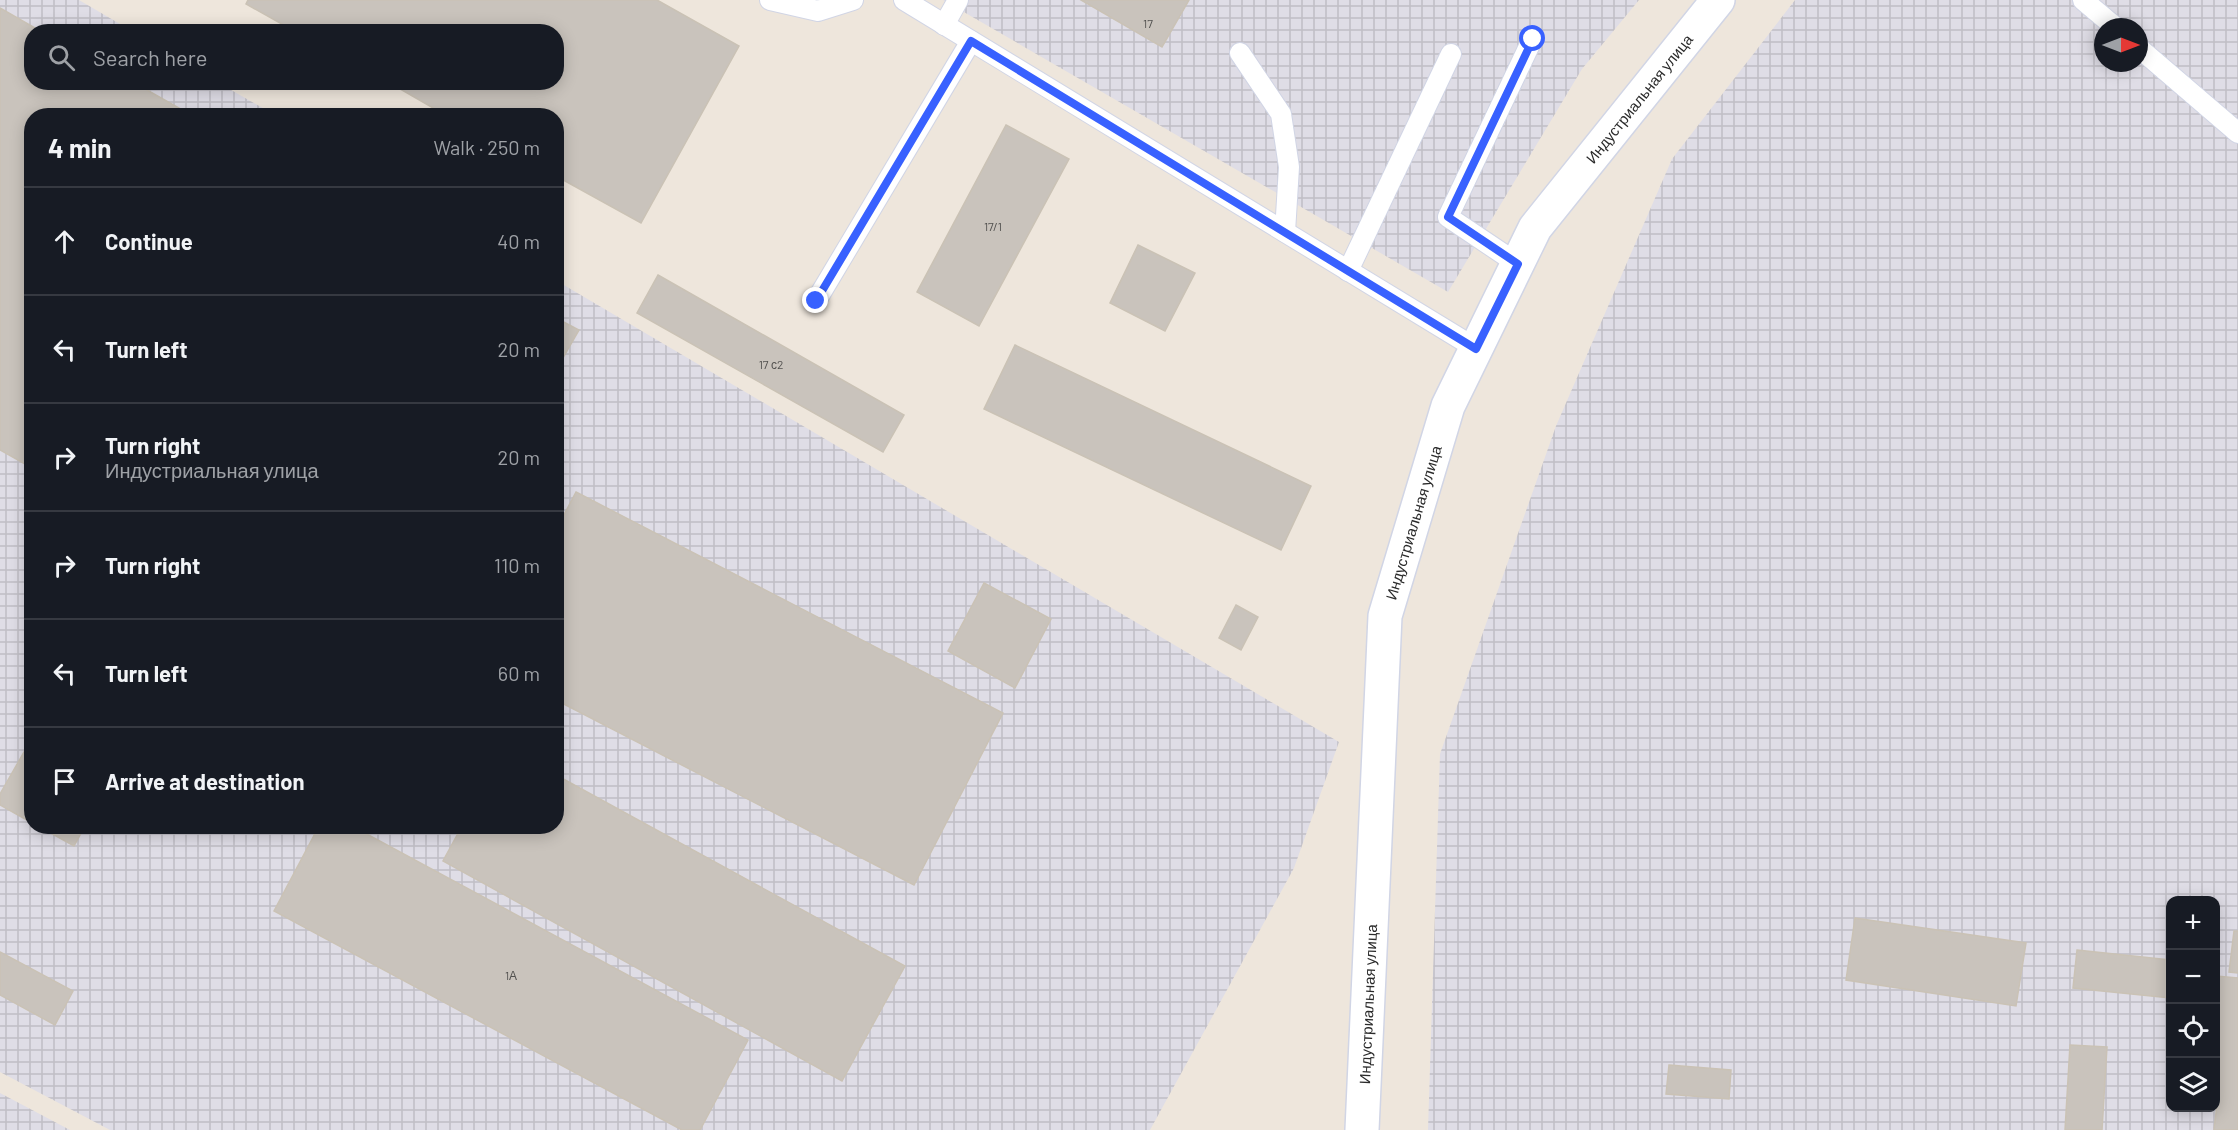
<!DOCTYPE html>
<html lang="en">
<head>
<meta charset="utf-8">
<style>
  :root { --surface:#171b24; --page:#20242c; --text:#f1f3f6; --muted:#9ea1a6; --line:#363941 }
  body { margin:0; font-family:Barlow,sans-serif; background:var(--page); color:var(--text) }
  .controls { position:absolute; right:18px; bottom:18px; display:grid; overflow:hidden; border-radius:12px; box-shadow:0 3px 15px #0003 }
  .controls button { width:54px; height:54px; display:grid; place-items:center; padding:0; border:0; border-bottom:2px solid var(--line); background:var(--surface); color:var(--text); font:30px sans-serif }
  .compass { position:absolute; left:2094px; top:18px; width:54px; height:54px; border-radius:50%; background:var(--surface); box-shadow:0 3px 15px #0003; rotate:90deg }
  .stop { position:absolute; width:18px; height:18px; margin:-14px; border:4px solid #3861ff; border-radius:50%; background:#fff }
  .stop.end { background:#3861ff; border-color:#fff; box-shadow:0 2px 6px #0008 }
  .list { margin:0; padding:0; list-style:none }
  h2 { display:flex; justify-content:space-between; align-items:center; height:78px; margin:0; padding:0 24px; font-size:26px }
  h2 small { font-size:20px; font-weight:400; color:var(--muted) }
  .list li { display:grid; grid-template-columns:39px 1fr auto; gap:18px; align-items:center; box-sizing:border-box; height:108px; padding:0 24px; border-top:2px solid var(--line) }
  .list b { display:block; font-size:22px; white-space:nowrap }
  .list p { margin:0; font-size:20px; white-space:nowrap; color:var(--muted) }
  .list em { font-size:20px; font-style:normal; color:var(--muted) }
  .icon { flex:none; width:33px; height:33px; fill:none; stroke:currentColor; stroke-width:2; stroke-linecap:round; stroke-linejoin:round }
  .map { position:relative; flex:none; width:2238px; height:1130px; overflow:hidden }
  .search { position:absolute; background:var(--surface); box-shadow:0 3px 15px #0003; left:24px; top:24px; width:540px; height:66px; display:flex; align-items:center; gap:15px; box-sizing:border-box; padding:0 21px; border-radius:24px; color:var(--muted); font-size:22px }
  .panel { position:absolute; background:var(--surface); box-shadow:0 3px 15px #0003; left:24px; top:108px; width:540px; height:726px; border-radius:24px }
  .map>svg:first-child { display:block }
</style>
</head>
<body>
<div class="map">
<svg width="2238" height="1130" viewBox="0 0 2238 1130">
  <defs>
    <pattern id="industrial-grid" width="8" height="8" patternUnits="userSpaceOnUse" patternTransform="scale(1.5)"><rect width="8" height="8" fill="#dfdde6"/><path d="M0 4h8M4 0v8" fill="none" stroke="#c0bec5"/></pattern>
  </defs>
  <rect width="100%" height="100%" fill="#eee6dc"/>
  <!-- industrial -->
  <g fill="url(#industrial-grid)" fill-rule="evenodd">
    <polygon points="0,0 79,0 132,31 32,32 32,82 219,83 275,115 32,116 32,826 556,826 557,281 1339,742 1294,868 1150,1130 110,1130 0,1072"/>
    <polygon points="943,0 1639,0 1582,69 1448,292"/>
    <path d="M1795 0H2238V1130H1428L1440 754 1556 426 1672 159ZM2103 27H2139V63H2103ZM2170 900H2216V1108H2170Z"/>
    <polygon points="0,1093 70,1130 0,1130"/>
  </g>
  <!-- building -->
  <g fill="#c9c3bc" stroke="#cac2b5" stroke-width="1.5">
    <polygon points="248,0 657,0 739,46 641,223 556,176 556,116 447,116 388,82 556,82 556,32 296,32 246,4"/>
    <polygon points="1081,0 1189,0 1162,47"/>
    <polygon points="0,8 42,32 32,32 32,82 133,82 193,116 32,116 32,468 0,450"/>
    <polygon points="1006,125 1069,159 979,326 917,292"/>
    <polygon points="1138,245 1195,273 1165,331 1110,303"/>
    <polygon points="658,275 904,415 883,452 637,313"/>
    <polygon points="556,318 579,330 556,370"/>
    <polygon points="1015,345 1311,486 1281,550 984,409"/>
    <polygon points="576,492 1003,713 914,885 556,700 556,530"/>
    <polygon points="984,583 1051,619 1015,688 948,651"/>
    <polygon points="1236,605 1258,617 1241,650 1219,638"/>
    <polygon points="32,738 32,823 0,805 0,794"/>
    <polygon points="556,775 905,966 842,1081 443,861 462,826 556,826"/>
    <polygon points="38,826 85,826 74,846"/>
    <polygon points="319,826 352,826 748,1040 700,1130 682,1130 274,911"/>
    <polygon points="1855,918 2026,943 2016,1006 1846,980"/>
    <polygon points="2234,931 2238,931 2238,973 2229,972"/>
    <polygon points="2077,950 2170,960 2170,998 2073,988"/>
    <polygon points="0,952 73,991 55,1025 0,995"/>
    <polygon points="2216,976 2238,978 2238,1130 2214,1130 2219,1087 2216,1087"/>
    <polygon points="2070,1045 2107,1047 2102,1130 2065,1130"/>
    <polygon points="1669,1065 1731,1070 1729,1099 1666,1094"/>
  </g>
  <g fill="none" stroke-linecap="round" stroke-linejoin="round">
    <!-- lane casing -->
    <g stroke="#d1d5e5" stroke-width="22">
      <g id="lane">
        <polyline points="770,0 818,11 853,0"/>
        <polyline points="904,0 1477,349"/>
        <polyline points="2083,0 2115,27"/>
        <polyline points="944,25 958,0"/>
        <polyline points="2139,48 2238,133"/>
        <polyline points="1240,53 1281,114 1289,167 1285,232"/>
        <polyline points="1518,264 1448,217 1533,38"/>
        <polyline points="1348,271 1451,54"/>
        <polyline points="816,301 971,41"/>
      </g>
    </g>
    <!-- secondary casing -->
    <g stroke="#d1d5e5" stroke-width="36">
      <g id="secondary">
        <path id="s1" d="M1362 1130 1385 616 1448 406 1535 228 1718 0"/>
      </g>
    </g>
    <!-- lane -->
    <use href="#lane" stroke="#fff" stroke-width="20"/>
    <!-- secondary -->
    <use href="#secondary" stroke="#fff" stroke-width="33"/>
  </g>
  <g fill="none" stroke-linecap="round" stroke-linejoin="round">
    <!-- route -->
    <polyline stroke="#3861ff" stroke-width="8" points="816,301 971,41 1476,349 1518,264 1448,217 1533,39"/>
  </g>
  <g text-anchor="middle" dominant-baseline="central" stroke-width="4.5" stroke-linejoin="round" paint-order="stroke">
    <!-- number labels -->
    <g font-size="12" fill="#52514f">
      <text x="1148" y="23">17</text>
      <text x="993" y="226">17/1</text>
      <text x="771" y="364">17 с2</text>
      <text x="511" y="975">1А</text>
    </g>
    <!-- street labels -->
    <g font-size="15" fill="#2b2b2b" stroke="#fff">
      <text stroke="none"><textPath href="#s1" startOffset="1098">Индустриальная улица</textPath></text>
      <text stroke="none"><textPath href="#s1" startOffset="612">Индустриальная улица</textPath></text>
      <text stroke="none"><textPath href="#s1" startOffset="126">Индустриальная улица</textPath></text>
    </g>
  </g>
</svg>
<div class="controls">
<button>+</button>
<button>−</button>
<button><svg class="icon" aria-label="locate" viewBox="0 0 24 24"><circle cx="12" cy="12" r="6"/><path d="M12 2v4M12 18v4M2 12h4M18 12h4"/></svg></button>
<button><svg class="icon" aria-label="layers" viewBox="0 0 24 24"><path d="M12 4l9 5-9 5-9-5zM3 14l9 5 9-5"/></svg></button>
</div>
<svg class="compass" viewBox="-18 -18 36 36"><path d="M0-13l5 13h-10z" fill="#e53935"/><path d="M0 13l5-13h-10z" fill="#9ea1a6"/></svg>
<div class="stop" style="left:1533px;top:39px"></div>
<div class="stop end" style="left:816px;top:301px"></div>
<div class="search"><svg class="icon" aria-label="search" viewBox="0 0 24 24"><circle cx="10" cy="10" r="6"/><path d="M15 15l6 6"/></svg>Search here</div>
<section class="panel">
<h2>4 min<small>Walk · 250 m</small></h2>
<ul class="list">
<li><svg class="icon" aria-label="ahead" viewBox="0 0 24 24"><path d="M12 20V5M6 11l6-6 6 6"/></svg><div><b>Continue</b></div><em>40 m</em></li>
<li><svg class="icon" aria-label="left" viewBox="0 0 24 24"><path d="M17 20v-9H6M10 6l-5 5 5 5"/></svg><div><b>Turn left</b></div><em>20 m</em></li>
<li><svg class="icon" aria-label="right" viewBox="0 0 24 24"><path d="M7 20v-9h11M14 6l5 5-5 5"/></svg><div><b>Turn right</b><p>Индустриальная улица</p></div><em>20 m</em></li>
<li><svg class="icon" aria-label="right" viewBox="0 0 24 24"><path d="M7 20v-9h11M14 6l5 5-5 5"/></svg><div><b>Turn right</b></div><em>110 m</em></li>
<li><svg class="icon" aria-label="left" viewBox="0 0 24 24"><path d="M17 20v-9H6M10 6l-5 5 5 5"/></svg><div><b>Turn left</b></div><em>60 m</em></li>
<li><svg class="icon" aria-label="arrive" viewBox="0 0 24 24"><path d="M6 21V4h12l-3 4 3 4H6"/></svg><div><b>Arrive at destination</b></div></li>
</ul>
</section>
</div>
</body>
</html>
